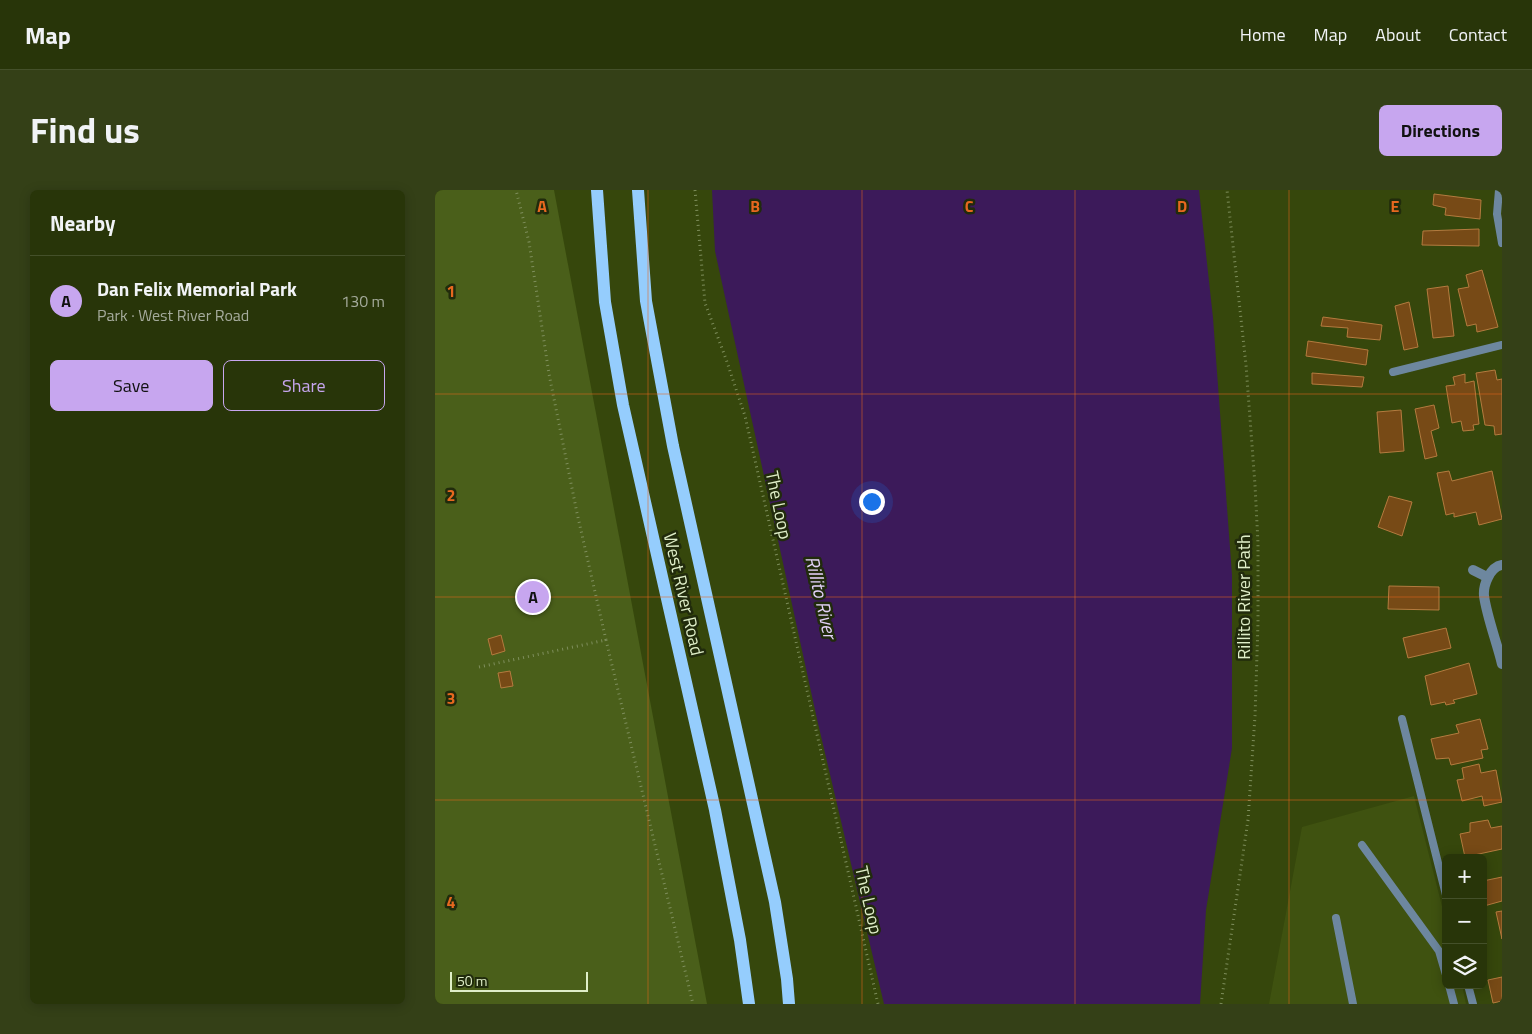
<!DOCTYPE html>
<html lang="en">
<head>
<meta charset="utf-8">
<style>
  :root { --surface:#283509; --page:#344017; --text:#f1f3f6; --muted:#a5ab9c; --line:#44502a; --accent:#c7a6ef }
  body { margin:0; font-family:"Titillium Web",sans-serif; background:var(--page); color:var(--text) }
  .controls { position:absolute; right:15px; bottom:15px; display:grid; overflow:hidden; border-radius:8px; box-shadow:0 2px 12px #0003 }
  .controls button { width:45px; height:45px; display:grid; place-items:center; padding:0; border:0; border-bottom:1px solid var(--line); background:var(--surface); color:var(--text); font:25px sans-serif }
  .scale { position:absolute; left:15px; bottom:12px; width:138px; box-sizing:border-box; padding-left:5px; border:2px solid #dfeec8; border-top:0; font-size:14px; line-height:18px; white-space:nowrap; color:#dfeec8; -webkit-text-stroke:4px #212b0c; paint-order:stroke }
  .you { position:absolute; left:436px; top:311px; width:18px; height:18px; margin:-12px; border:4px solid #fff; border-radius:50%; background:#1a73e8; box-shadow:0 0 0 8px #1a73e833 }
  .badge { display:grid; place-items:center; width:32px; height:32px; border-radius:50%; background:var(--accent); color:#111; font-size:16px; font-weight:700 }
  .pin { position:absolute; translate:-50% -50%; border:2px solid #fff; box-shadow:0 1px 5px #0006 }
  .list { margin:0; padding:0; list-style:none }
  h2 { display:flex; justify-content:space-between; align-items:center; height:65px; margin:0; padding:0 20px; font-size:21px }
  h2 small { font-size:16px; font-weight:400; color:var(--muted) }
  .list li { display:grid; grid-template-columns:32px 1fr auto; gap:15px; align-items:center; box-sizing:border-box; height:90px; padding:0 20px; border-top:1px solid var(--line) }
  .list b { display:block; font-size:19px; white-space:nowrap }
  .list p { margin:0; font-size:16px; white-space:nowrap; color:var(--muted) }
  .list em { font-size:16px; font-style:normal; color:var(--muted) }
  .actions { display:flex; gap:10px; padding:15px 20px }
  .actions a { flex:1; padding:11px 0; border:1px solid var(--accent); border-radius:8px; text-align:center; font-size:18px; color:var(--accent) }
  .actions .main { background:var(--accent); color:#111 }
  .icon { flex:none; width:28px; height:28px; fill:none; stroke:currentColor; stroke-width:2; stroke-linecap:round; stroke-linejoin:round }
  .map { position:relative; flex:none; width:1067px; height:814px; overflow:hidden; border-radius:8px }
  header { display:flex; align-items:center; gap:30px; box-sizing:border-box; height:70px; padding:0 25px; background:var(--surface); border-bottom:1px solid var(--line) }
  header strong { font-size:24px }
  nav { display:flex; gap:28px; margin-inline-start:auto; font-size:18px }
  .intro { display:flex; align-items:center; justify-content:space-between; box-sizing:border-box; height:120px; padding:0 30px }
  h1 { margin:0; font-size:35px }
  .button { padding:12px 22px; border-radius:8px; background:var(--accent); color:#111; font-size:18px; font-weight:700 }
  main { display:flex; gap:30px; padding:0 30px }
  aside { flex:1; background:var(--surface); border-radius:8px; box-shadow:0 2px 12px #0003 }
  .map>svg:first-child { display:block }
</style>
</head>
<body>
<header>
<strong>Map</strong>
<nav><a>Home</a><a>Map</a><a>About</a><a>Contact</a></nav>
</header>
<div class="intro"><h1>Find us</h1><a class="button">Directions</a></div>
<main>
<aside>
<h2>Nearby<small></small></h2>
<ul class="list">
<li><span class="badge">A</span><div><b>Dan Felix Memorial Park</b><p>Park · West River Road</p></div><em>130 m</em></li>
</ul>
<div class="actions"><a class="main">Save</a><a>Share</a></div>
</aside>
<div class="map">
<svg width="1067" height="814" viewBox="0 0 1067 814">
  <rect width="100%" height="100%" fill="#36470c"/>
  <!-- built -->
  <polygon fill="#3f5210" points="979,606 1011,732 1011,795 1027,795 1031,814 834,814 867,637"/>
  <!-- green -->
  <polygon fill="#4a5f1a" points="0,0 119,0 272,814 0,814"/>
  <!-- water -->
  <polygon fill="#3c1a5a" points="277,0 764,0 778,128 797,385 797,558 771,720 765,814 449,814 382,529 280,61"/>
  <!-- building -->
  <g fill="#774a16" stroke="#b47b3f">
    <polygon points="999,4 1046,10 1045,29 1010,25 1011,18 998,15"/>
    <polygon points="1044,39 1044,56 987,55 988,41"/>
    <polygon points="1047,80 1063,137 1042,142 1041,134 1032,136 1023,99 1034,97 1031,85"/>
    <polygon points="1013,96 1019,146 998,148 992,99"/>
    <polygon points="974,112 983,157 969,160 960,116"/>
    <polygon points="888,127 947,135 945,150 912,147 913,138 886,136"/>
    <polygon points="873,151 933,160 931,175 871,166"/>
    <polygon points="1060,180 1062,190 1067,189 1067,244 1060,245 1059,236 1050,235 1041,183"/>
    <polygon points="877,183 929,187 927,197 877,194"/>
    <polygon points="1030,184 1030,193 1039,191 1044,234 1038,235 1039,240 1028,241 1026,231 1017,233 1011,196 1020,195 1018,187"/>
    <polygon points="999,215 1004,238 996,241 1002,266 990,269 980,219"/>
    <polygon points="966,220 969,261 945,263 942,222"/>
    <polygon points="1014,281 1017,291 1057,281 1067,329 1044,335 1041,322 1019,327 1019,323 1011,325 1002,283"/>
    <polygon points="954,306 977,312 967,346 943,337"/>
    <polygon points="954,396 1004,397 1004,420 953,419"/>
    <polygon points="1011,438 1016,458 973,468 968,448"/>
    <polygon points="66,445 70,461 57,465 53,449"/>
    <polygon points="1034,473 1042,504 1018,510 1020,513 1011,515 1010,512 996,515 990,486"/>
    <polygon points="75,481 78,496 66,498 63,483"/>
    <polygon points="1045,529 1053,559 1046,560 1048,568 1016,575 1014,568 1001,569 996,549 1024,543 1021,535"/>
    <polygon points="1044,574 1046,583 1061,580 1067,612 1049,616 1047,606 1027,611 1022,590 1029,589 1027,578"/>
    <polygon points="1053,630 1056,638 1067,636 1067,659 1030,667 1025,644 1035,642 1035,633"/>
    <polygon points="1067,687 1067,711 1049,716 1048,691"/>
    <polygon points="1067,721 1067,749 1061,722"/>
    <polygon points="1067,787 1067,811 1058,813 1053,790"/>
  </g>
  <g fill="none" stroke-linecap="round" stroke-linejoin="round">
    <!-- path -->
    <g stroke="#7e8e5c" stroke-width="3" stroke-dasharray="1 4" stroke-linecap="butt">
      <polyline points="260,0 270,113 291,169 310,226 443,814"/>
      <polyline points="171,450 258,814"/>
      <polyline points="44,477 171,450 142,323 114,184 94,52 81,0"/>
      <polyline points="786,814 813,630 820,526 823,433 823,353 820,295 811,175 792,0"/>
    </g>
    <!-- service -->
    <g stroke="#6d879f" stroke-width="8">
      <polyline points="1064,0 1062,24 1067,53"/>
      <polyline points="958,182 1067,155"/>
      <polyline points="967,529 1011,705"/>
      <polyline points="927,655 1004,761 1011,785"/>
      <polyline points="901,728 918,814"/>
      <polyline points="1014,795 1019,814"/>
      <polyline points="1033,795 1038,814"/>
    </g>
    <!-- minor -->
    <g stroke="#6d879f" stroke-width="10">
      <path d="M1067 375C1055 377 1048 395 1049 406 1052 427 1062 453 1067 474"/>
      <polyline points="1038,380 1052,387"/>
    </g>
    <!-- primary -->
    <g stroke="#95cdfd" stroke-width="12">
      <polyline points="162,0 170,112 188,215 280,620 305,750 314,814"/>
      <polyline points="203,0 211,111 238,256 340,712 352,789 354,814"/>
    </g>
  </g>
  <!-- grid -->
  <path fill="none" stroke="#e7681f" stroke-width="1" stroke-opacity="0.55" d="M213 0V814M427 0V814M640 0V814M854 0V814M0 204H1067M0 407H1067M0 610H1067"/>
  <g text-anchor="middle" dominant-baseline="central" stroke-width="5" stroke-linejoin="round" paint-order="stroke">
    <!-- street labels -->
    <g font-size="18" fill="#dfeec8" stroke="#212b0c">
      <text transform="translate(344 315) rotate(78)">The Loop</text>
      <text transform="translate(249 404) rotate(77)">West River Road</text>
      <text transform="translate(808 407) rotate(-90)">Rillito River Path</text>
      <text transform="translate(434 710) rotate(77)">The Loop</text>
    </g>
    <!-- water labels -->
    <g font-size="19" font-style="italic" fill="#e3d2f9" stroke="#212b0c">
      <text transform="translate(387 407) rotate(77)">Rillito River</text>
    </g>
  </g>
  <g font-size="16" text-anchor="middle" font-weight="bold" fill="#e7681f" stroke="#212b0c" stroke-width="5" stroke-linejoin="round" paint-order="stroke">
    <text x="107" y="22">A</text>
    <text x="320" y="22">B</text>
    <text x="534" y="22">C</text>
    <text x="747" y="22">D</text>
    <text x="960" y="22">E</text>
    <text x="16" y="107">1</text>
    <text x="16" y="311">2</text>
    <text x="16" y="514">3</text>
    <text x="16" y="718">4</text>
  </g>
</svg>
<div class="controls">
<button>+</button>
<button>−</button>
<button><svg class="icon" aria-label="layers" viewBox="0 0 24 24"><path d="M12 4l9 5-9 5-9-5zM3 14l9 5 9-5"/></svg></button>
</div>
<div class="scale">50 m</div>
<div class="you"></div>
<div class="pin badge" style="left:98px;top:407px">A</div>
</div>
</main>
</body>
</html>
